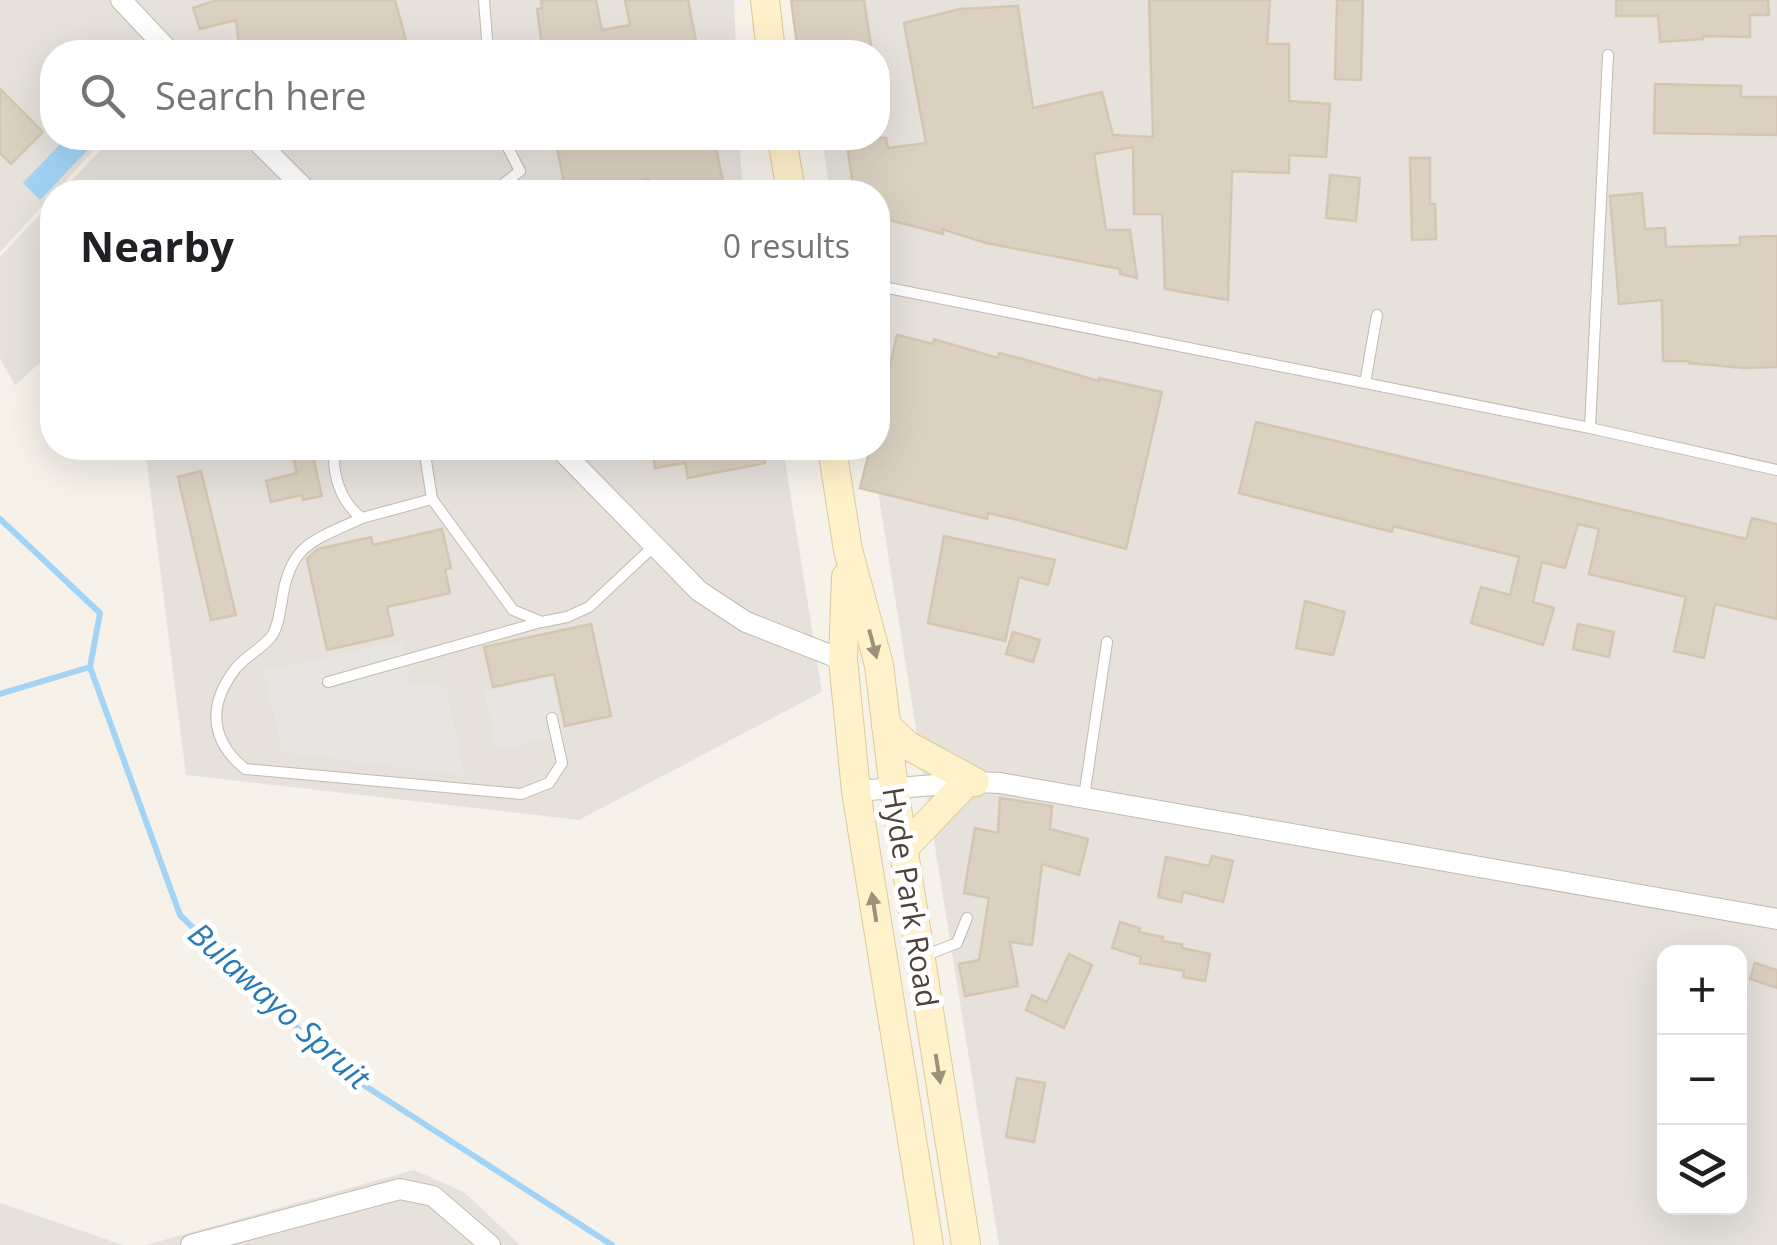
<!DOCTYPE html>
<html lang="en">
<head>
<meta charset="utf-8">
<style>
  :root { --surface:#fff; --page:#f2f2f2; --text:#202124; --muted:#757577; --line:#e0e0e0 }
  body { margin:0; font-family:"Open Sans",sans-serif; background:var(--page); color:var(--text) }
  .controls { position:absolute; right:30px; bottom:30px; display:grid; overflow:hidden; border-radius:20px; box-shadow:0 10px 40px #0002 }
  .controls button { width:90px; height:90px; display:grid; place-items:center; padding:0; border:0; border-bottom:2px solid var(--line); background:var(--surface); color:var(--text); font:50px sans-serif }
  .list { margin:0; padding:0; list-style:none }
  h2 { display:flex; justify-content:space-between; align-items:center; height:130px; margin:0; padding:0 40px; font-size:42px }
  h2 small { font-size:32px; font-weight:400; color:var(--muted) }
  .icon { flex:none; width:55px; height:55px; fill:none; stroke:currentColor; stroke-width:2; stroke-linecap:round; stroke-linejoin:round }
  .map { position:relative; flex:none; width:1777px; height:1245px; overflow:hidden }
  .search { position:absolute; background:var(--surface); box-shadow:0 10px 40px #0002; left:40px; top:40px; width:850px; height:110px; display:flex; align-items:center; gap:25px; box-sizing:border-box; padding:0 35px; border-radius:40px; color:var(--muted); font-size:38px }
  .panel { position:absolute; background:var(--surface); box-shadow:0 10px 40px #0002; left:40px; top:180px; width:850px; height:280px; border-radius:40px }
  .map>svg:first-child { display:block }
</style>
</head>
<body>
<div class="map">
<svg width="1777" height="1245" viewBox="0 0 1777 1245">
  <rect width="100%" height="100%" fill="#f6f2ea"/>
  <!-- industrial -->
  <g fill="#e6e1db" fill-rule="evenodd">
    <polygon points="0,0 112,0 159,52 52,52 52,138 105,138 0,252"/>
    <polygon points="136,0 734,0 736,52 185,52"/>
    <path d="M805 0H1777V1245H999L871 448H878V192H830L822 138H878V52H808ZM1664 952H1740V1208H1664Z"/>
    <polygon points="112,138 739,138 743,192 61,192"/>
    <polygon points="52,201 52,352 15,385 0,358 0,257"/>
    <polygon points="145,448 783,448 822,692 579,820 186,775"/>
    <polygon points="414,1170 464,1192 520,1245 146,1245"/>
    <polygon points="0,1203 123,1245 0,1245"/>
  </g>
  <!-- parking -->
  <g fill="#e7e5e2">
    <polygon points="401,641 410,684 446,687 465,776 282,752 264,671"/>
    <polygon points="551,678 564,735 497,750 484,692"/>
  </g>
  <!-- water -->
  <polygon fill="#a3d4f5" points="66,138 99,138 40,200 23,183"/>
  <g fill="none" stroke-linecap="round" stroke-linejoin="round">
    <!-- stream -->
    <g stroke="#a3d4f5" stroke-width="6">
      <polyline points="0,519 100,613 90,667 180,915 342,1071 612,1245"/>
      <polyline points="0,694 90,667"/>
    </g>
  </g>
  <!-- building -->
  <g fill="#dbd1c1" stroke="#d4c6b1" stroke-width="2.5">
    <polygon points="217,0 395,0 409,52 351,52 350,44 324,52 256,52 253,46 239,47 236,20 200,29 193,8"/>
    <polygon points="541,0 596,0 602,30 630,25 625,0 688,0 698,52 543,52 537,9 542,8"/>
    <polygon points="791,0 864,0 872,52 798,52"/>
    <polygon points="1149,0 1270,0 1267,44 1289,44 1289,101 1330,104 1326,157 1289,155 1289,173 1232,171 1228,300 1165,289 1162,214 1134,214 1133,147 1094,154 1106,230 1130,230 1137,278 1120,274 1120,269 986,243 942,229 943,234 878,217 878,192 854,192 846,138 886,138 888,148 926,143 904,23 960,9 1018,6 1033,108 1102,92 1113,135 1153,137"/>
    <polygon points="1337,0 1363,0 1361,80 1335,79"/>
    <polygon points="1616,0 1768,0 1769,15 1750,15 1750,37 1703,36 1703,39 1660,42 1658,16 1616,16"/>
    <polygon points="1655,84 1741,86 1741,97 1777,97 1777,135 1654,133"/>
    <polygon points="0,89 43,132 11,164 0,153"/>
    <polygon points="555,138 593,138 594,145 634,138 714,138 725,192 652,192 649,179 622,185 623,192 566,192"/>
    <polygon points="1410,158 1430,158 1430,204 1435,204 1436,239 1412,240"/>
    <polygon points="1330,175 1360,178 1356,221 1326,218"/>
    <polygon points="1642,193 1645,229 1665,228 1666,247 1740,245 1740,237 1777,236 1777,367 1744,368 1689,363 1689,361 1663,361 1662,300 1619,304 1610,196"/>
    <polygon points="897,335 933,344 934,339 998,358 999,353 1026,360 1099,381 1099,378 1162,392 1126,549 1022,521 988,513 987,519 860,488 870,448 878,448 878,416"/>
    <polygon points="1256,422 1746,539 1752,518 1777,524 1777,619 1715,604 1704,658 1674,651 1686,597 1589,574 1599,529 1578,524 1565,568 1542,562 1533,602 1554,608 1543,645 1471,623 1481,587 1510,595 1519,557 1393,526 1392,532 1239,493"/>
    <polygon points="291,448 311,448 322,496 303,500 302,495 271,502 266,481 297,473"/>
    <polygon points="652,448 762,448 765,463 688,478 685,463 655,468"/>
    <polygon points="201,471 236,615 211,620 178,477"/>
    <polygon points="442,529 451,568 445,570 450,593 387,607 393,635 327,650 307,559 318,549 371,537 373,545"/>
    <polygon points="944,536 1055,560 1048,585 1019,577 1005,641 928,623"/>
    <polygon points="1305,601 1345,612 1333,655 1296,648"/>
    <polygon points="591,624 611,716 565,726 554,674 493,687 484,647"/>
    <polygon points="1578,624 1614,632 1609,657 1573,649"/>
    <polygon points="1013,632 1040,640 1033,662 1006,654"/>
    <polygon points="1000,798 1052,806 1050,829 1088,839 1079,875 1042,864 1032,945 1010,942 1018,986 965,996 959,964 979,960 989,898 964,893 975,828 998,833"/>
    <polygon points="1212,856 1233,861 1223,902 1183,892 1181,902 1158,897 1166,857 1209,866"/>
    <polygon points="1120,922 1140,928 1139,932 1163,937 1162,941 1182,944 1182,948 1210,954 1205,981 1183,977 1184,971 1140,963 1141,957 1112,948"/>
    <polygon points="1069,954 1092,965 1064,1028 1026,1010 1032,995 1047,1002"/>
    <polygon points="1755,963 1777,970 1777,988 1750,979"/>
    <polygon points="1017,1078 1045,1083 1034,1142 1006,1137"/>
  </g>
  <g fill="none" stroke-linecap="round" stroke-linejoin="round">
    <!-- lane casing -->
    <g stroke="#c2baac" stroke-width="12">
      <g id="lane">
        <polyline points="484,0 488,52"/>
        <polyline points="493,192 520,171 503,138"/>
        <polyline points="878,286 1590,428 1777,470"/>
        <polyline points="1365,383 1377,315"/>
        <polyline points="1590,428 1608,55"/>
        <path d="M335 448C331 473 341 503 362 518L432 499"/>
        <polyline points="424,448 432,499 513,610 542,622 567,617 589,607 654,546"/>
        <path d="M362 518C315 540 290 543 282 600 280 611 278 628 271 637 261 649 246 656 236 668 208 704 209 739 245 769L521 794 549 783 562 763 552 718"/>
        <polyline points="328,682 541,622"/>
        <polyline points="1084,797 1107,642"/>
        <polyline points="921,957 957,943 967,918"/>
      </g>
    </g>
    <!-- street casing -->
    <g stroke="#c2baac" stroke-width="22">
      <g id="street">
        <polyline points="121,0 170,52"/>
        <polyline points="254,138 308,192"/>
        <polyline points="559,448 699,591 746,622 843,660"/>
        <polyline points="856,791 975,782 1000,783 1777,919"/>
        <polyline points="191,1245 400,1189 433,1196 490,1245"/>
      </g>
    </g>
    <!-- secondary casing -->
    <g stroke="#dcc999" stroke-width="30">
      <g id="secondary">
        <polyline points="765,0 771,52"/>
        <polyline points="782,138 791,192"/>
        <polyline points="832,448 848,550 879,665 894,789 966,1245"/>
        <polyline points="846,577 843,660 856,791 929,1245"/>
        <polyline points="886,725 907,745 975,782"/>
        <polyline points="903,849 966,783"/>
      </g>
    </g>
    <!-- lane -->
    <use href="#lane" stroke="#fff" stroke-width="10"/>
    <!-- street -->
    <use href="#street" stroke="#fff" stroke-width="20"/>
    <!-- secondary -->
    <use href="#secondary" stroke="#fff2cb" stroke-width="28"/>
  </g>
  <!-- one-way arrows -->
  <defs><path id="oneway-solid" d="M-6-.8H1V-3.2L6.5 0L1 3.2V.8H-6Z" transform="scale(2.5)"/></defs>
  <g fill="#9c927a">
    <use href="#oneway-solid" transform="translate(873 644) rotate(75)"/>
    <use href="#oneway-solid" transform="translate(874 907) rotate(-99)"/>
    <use href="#oneway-solid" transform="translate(938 1069) rotate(81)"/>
  </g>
  <g text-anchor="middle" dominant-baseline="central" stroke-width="10" stroke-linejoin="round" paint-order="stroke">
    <!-- street labels -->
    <g font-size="30" fill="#4b4337" stroke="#fff">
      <text transform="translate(911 897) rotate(81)">Hyde Park Road</text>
    </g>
    <!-- water labels -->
    <g font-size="32" font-style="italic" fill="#277ab6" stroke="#fff">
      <text transform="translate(280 1005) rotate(42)">Bulawayo Spruit</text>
    </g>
  </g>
</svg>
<div class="controls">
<button>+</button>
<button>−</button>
<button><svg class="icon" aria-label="layers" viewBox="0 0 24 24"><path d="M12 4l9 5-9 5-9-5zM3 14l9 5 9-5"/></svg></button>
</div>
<div class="search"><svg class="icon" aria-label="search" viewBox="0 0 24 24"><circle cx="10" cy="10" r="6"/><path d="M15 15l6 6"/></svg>Search here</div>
<section class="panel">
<h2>Nearby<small>0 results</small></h2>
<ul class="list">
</ul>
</section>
</div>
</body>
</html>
